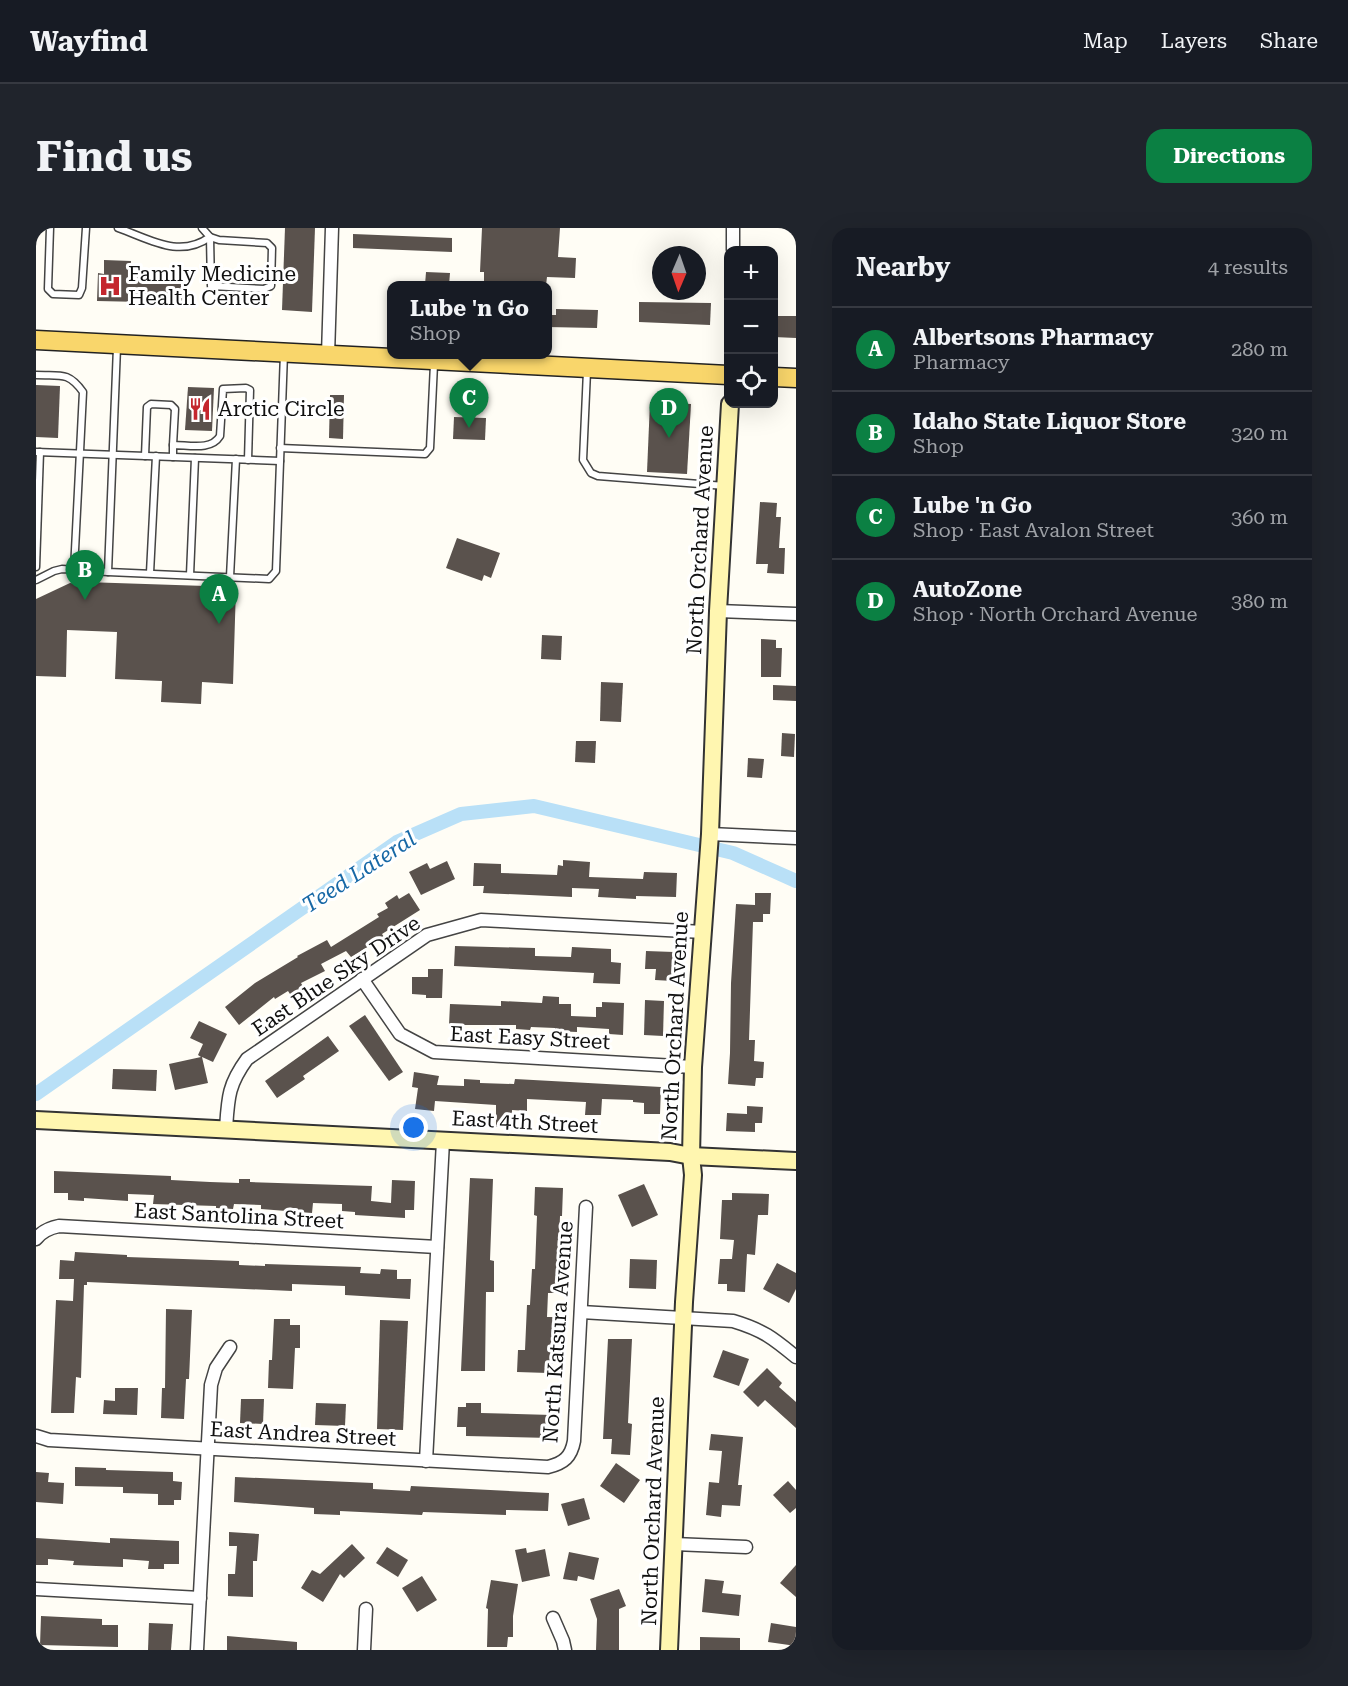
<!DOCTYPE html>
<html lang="en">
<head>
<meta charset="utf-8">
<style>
  :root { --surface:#171b24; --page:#20242c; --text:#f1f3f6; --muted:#9ea1a6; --line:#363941; --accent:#0b8043 }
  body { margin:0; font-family:"Roboto Serif",serif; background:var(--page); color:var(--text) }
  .controls { position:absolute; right:18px; top:18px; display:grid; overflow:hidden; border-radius:12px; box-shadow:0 6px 24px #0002 }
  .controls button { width:54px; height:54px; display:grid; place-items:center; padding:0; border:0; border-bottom:2px solid var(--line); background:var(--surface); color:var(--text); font:30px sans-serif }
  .compass { position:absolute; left:616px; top:18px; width:54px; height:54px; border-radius:50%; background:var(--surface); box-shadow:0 6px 24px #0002; rotate:182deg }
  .you { position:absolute; left:378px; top:900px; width:21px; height:21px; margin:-15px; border:4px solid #fff; border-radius:50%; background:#1a73e8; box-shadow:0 0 0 9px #1a73e833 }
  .badge { display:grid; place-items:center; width:39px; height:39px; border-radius:50%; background:var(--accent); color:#fff; font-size:20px; font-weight:700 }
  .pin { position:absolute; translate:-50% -50px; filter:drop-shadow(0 2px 3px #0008) }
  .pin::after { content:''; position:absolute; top:32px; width:21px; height:18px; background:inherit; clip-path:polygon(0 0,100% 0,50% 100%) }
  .popup { position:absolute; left:351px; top:53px; width:165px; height:78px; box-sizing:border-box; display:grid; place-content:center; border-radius:12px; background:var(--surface); filter:drop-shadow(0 2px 4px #0005); font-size:20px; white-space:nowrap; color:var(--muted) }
  .popup b { font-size:22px; color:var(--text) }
  .popup::after { content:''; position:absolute; left:50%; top:100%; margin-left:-12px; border:12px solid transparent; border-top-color:var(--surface) }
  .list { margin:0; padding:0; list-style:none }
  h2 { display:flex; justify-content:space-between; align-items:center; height:78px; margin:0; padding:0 24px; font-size:26px }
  h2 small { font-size:20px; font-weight:400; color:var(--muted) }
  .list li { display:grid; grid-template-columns:39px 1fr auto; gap:18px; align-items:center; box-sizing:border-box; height:84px; padding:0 24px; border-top:2px solid var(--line) }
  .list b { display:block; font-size:22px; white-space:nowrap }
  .list p { margin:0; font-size:20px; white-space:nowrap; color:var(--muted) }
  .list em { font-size:20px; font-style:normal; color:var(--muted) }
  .icon { flex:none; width:33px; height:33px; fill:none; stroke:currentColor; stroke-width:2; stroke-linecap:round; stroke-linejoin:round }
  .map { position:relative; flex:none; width:760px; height:1422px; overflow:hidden; border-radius:18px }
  header { display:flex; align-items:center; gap:36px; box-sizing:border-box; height:84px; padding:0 30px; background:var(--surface); border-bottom:2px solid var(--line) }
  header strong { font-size:28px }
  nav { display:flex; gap:33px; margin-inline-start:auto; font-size:21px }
  .intro { display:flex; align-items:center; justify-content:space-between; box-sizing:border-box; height:144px; padding:0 36px }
  h1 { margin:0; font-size:42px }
  .button { padding:15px 27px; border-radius:18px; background:var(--accent); color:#fff; font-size:21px; font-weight:700 }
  main { display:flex; gap:36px; padding:0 36px }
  aside { flex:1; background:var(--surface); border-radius:18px; box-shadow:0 6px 24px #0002 }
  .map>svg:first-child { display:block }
</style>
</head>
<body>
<header>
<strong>Wayfind</strong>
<nav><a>Map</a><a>Layers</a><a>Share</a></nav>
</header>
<div class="intro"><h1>Find us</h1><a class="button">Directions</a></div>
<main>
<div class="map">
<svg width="760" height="1422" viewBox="0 0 760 1422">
  <rect width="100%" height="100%" fill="#fffdf5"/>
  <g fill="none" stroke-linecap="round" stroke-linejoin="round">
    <!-- canal -->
    <polyline stroke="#b9e0f7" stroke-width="14" points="0,866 361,614 425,586 498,578 697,625 760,653"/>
  </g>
  <!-- building -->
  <g fill="#5a524d">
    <polygon points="249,0 279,0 276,84 246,82"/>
    <polygon points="446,0 524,0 522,29 540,30 539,50 511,49 510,57 467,57 467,56 448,55 448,44 444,44"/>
    <polygon points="317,6 416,10 416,24 317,20"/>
    <polygon points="68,32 95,33 94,44 153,46 152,75 61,73 62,45 68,46"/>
    <polygon points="390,44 414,45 413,57 389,57"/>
    <polygon points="603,74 675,75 674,97 603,94"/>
    <polygon points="520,81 562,82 561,100 511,99 511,87 520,87"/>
    <polygon points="738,88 760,88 760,110 738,109"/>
    <polygon points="0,157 24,158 22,210 0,209"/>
    <polygon points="152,159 178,160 176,203 149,202"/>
    <polygon points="294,167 308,167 307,211 293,210"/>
    <polygon points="614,174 655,176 651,246 611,244"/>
    <polygon points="418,189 450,190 449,212 417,211"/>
    <polygon points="724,274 741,275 740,289 745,289 743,320 749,320 748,346 731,345 732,336 720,336"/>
    <polygon points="421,310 464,325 455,350 448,347 446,353 410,340"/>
    <polygon points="49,354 200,359 197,456 166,454 165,476 125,474 126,453 79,451 81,404 31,402 30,449 0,448 0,371 34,355 45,356"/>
    <polygon points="506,407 526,408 525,432 505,431"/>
    <polygon points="725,411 740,412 740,420 746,420 745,449 725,449"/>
    <polygon points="565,454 587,455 585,494 564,493"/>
    <polygon points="737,457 760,458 760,473 737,472"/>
    <polygon points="746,505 759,506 758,529 745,528"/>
    <polygon points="540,513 560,513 559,535 539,534"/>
    <polygon points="712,530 728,531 726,550 711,549"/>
    <polygon points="527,632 554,634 553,649 607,651 608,644 641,645 640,669 600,668 600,671 562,669 563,661 536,660 536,669 447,665 448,658 437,658 438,635 465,636 465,645 521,647 522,637 527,638"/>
    <polygon points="411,633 419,651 385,667 373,644 391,635 394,641"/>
    <polygon points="373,665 384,682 346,706 348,709 315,729 310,723 285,736 289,743 265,755 269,762 256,769 252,763 239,771 238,769 203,797 189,779 219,755 262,729 261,728 291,712 295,719 343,689 341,686 352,680 349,675 361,667 363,671"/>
    <polygon points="719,665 735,665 734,686 727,686 727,694 717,694 713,812 719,812 718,833 728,834 727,850 720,850 719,858 692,856 694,825 695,755 700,676 719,677"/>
    <polygon points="419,718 499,720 499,728 535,729 536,719 575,721 575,734 585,735 584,756 557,755 558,745 418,738"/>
    <polygon points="610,723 638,724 637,753 619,752 620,741 609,741"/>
    <polygon points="392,741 407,741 406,770 390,770 390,767 376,766 376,749 392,749"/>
    <polygon points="507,768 523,769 523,776 535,776 535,788 560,789 560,779 566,779 566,774 588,775 587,807 573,806 573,801 541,799 541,804 519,803 519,800 495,799 494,802 480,801 480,797 413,797 414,776 465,778 465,773 506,775"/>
    <polygon points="609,772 628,773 627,808 608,807"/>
    <polygon points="329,787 367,844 353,853 313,798"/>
    <polygon points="163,793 191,806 177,834 166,829 172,855 139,862 133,836 165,829 162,827 167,816 154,810"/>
    <polygon points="292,808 303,823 267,848 269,851 241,870 229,853"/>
    <polygon points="77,841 121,842 120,863 76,861"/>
    <polygon points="378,844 403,848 401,857 428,858 428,851 444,852 444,855 478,856 479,851 625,859 624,886 608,886 608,875 597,874 597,872 566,871 565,887 549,887 550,874 491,871 491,883 476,882 476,899 460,899 460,877 399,873 398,883 379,881 382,860 376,859"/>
    <polygon points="711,878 727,879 726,895 719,895 719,904 690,903 691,885 711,886"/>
    <polygon points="18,943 135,948 135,952 174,954 203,955 203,951 214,951 214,954 336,958 335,973 355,975 356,952 379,953 378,982 369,982 369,990 319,987 319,984 306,983 306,976 277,975 276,985 225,981 225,977 198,976 197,981 180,980 180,978 117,976 118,967 92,966 92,973 48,970 48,973 32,972 32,965 18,965"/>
    <polygon points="434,950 457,951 454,1032 458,1033 458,1064 450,1064 449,1143 425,1143"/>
    <polygon points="608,956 622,987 596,999 582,967"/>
    <polygon points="499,959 527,960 526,988 524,988 521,1065 512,1065 511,1089 520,1089 518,1136 512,1136 512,1145 481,1144 482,1122 489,1122 491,1077 494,1077 496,1041 499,1041 501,988 498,987"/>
    <polygon points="696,965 733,966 732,987 722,987 719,1027 711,1026 709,1064 691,1063 691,1056 682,1056 684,1031 696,1031 698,1012 684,1011 686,972 696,972"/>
    <polygon points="39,1024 91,1027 91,1029 203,1033 203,1037 229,1038 229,1036 325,1039 324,1045 344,1046 345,1041 361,1042 361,1051 375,1051 374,1071 309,1067 309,1058 256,1056 256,1063 51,1054 51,1057 48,1057 45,1150 40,1149 38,1185 15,1185 20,1072 37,1073 38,1051 23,1051 24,1032 38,1033"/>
    <polygon points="594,1031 621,1032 620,1061 593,1060"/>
    <polygon points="741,1035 760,1045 760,1061 753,1075 727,1061"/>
    <polygon points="130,1081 156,1082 153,1151 150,1151 148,1191 125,1190 126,1160 129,1160"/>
    <polygon points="238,1091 254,1091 254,1097 264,1097 264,1120 259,1120 257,1161 232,1160 233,1132 236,1132"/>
    <polygon points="344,1092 372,1093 367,1202 341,1201"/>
    <polygon points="572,1111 596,1111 592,1195 596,1196 594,1227 575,1226 576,1211 567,1211"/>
    <polygon points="687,1122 713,1131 703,1158 677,1149"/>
    <polygon points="731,1140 746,1155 743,1159 760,1174 760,1200 729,1172 722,1179 707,1164"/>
    <polygon points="79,1160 102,1160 101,1187 67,1186 68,1172 79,1173"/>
    <polygon points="205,1171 228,1171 227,1196 204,1195"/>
    <polygon points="280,1175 310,1176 309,1198 279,1197"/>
    <polygon points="430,1175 445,1175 445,1185 516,1187 515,1210 430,1208 430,1199 421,1199 422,1179 430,1179"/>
    <polygon points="675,1206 707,1209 702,1257 706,1257 704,1278 686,1277 685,1289 670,1287 673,1254 683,1255 686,1223 673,1222"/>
    <polygon points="580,1235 604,1252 588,1275 564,1258"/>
    <polygon points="39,1239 70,1240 70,1242 137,1244 137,1253 146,1254 145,1272 138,1272 138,1277 122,1277 122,1266 87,1265 87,1259 39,1258"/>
    <polygon points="0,1244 13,1245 12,1254 28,1255 27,1276 0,1274"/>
    <polygon points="199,1249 337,1255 337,1261 374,1263 375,1258 513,1265 512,1283 470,1282 470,1287 387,1284 386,1287 304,1283 304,1287 278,1286 278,1280 198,1274"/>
    <polygon points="752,1253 760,1262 760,1280 754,1285 737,1267"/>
    <polygon points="548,1270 554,1291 532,1298 525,1276"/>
    <polygon points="193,1304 223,1306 221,1333 217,1333 217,1369 192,1368 192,1346 199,1346 201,1318 193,1318"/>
    <polygon points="0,1310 74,1315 74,1310 143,1313 143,1336 128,1336 128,1341 112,1341 113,1333 87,1331 87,1339 60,1338 37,1337 38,1333 12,1331 12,1337 0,1337"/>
    <polygon points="316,1316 329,1330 308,1350 304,1346 287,1374 265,1360 276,1342 284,1346"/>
    <polygon points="351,1319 372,1332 362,1349 340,1335"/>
    <polygon points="490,1320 491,1325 509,1321 514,1348 486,1354 479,1322"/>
    <polygon points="533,1324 563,1330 558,1352 542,1348 541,1353 527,1351"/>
    <polygon points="760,1337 760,1369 744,1355"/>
    <polygon points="386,1348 401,1372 381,1384 366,1360"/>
    <polygon points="669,1351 688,1353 686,1365 705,1367 703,1388 666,1384"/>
    <polygon points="455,1352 482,1356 477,1388 477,1409 472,1409 471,1419 451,1419 452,1381 450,1380"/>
    <polygon points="583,1361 590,1378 583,1381 583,1422 560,1422 561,1391 554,1371"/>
    <polygon points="5,1388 66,1391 66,1397 82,1397 82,1419 4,1417"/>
    <polygon points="113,1395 137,1396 135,1422 112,1422"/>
    <polygon points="735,1395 760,1399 760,1418 732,1414"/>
    <polygon points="191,1408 261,1414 261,1422 191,1422"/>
    <polygon points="664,1409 704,1410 704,1422 664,1422"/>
  </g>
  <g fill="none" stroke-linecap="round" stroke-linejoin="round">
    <!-- lane casing -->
    <g stroke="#444" stroke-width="9">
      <g id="lane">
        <polyline points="14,0 12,61 17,66 43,67 46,60 50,0"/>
        <path d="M82 0C114 11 143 31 174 9L166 0"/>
        <polygon points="174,9 183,12 231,15 236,20 235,58 228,61 175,58"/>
        <polyline points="81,119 72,344 233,351 240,343 248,125"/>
        <polyline points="551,143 547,232 555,245 562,248 689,258"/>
        <path d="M0 147C24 148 32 143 47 164L38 342"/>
        <polyline points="244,220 389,226 394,220 398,136"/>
        <polyline points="0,224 244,233"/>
        <polyline points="109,228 111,179 115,176 135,177 139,181 137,217"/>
        <path d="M137 229V217C153 217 175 223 184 208L187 161 210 160 214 162 212 232"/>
        <polyline points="0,339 4,224"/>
        <polyline points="114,345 120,228"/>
        <polyline points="154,347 159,230"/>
        <polyline points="194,349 200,231"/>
        <polyline points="0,352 18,343 26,341 72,344"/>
      </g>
    </g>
    <!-- street casing -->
    <g stroke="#444" stroke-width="15">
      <g id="street">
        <polyline points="697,22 697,0"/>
        <polyline points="292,127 296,0"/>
        <polyline points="682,383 760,386"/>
        <polyline points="674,606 760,610"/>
        <polyline points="326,751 364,806 398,824 657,839"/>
        <path d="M190 901C192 870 192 857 211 831L391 707 445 692 667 704"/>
        <path d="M0 1011C6 1003 13 1000 23 998L401 1019"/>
        <path d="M545 1084 697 1093C727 1102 737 1110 760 1129"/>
        <path d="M0 1208 13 1212 512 1239C528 1235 535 1229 538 1213L550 979"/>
        <polyline points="390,1233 407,913"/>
        <polyline points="638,1316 710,1319"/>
        <polyline points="0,1361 164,1370"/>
        <polyline points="517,1390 527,1413 529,1422"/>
        <polyline points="161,1422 175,1157 180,1140 194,1119"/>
        <polyline points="328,1422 330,1381"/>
      </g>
    </g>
    <!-- secondary casing -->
    <g stroke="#333" stroke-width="20">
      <g id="secondary">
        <polyline points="0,892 634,924 655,928 760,933"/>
        <polyline points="633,1422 648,1074 657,947 655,928 657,839 674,606 682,383 694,176"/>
      </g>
    </g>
    <!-- primary casing -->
    <g stroke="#222" stroke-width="21">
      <g id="primary">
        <polyline points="0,112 692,147"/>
        <polyline points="738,149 760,150"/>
      </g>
    </g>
    <!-- lane -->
    <use href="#lane" stroke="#fff" stroke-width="6"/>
    <!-- street -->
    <use href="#street" stroke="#fff" stroke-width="12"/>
    <!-- secondary -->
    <use href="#secondary" stroke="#fff6b0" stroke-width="16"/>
    <!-- primary -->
    <use href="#primary" stroke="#f9d66b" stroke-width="18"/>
  </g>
  <!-- icons -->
  <defs>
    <g id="hospital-bare" transform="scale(1.8)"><path d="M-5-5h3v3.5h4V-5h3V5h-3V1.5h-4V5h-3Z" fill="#c4262e" stroke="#fff" stroke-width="2.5" paint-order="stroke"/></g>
    <g id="restaurant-bare" transform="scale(1.8)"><path d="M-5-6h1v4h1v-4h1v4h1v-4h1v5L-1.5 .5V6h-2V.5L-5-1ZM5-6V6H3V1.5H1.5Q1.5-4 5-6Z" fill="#c4262e" stroke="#fff" stroke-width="2.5" paint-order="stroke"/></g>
  </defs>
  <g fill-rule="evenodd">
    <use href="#hospital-bare" x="74" y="58"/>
    <use href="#restaurant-bare" x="164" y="181"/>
  </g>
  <g text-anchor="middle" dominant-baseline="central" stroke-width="6" stroke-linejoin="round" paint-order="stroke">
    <!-- poi labels -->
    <g font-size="21" fill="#111" stroke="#fff" text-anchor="start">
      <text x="92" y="46">Family Medicine<tspan x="92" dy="24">Health Center</tspan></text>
      <text x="182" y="181">Arctic Circle</text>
    </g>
    <!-- street labels -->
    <g font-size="21" fill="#111" stroke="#fff">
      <text transform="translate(664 312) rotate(-87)">North Orchard Avenue</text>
      <text transform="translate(300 748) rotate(-34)">East Blue Sky Drive</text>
      <text transform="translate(639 798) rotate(-87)">North Orchard Avenue</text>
      <text transform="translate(494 810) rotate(3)">East Easy Street</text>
      <text transform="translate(489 894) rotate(3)">East 4th Street</text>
      <text transform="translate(203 988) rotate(3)">East Santolina Street</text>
      <text transform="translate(522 1104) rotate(-86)">North Katsura Avenue</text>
      <text transform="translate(267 1206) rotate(3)">East Andrea Street</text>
      <text transform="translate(617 1283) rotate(-88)">North Orchard Avenue</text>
    </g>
    <!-- water labels -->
    <g font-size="22" font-style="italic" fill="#1768a6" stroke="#fff">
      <text transform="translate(323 644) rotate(-33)">Teed Lateral</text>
    </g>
  </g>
</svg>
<div class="controls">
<button>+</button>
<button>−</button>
<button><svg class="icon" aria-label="locate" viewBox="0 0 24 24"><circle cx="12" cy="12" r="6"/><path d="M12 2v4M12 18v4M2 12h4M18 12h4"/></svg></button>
</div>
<svg class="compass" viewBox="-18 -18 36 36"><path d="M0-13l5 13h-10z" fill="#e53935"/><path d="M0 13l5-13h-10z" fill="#9ea1a6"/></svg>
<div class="you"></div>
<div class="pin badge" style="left:183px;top:396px">A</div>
<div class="pin badge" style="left:49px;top:372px">B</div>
<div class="pin badge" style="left:433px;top:200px">C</div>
<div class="popup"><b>Lube 'n Go</b>Shop</div>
<div class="pin badge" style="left:633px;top:210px">D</div>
</div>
<aside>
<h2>Nearby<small>4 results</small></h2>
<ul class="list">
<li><span class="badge">A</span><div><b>Albertsons Pharmacy</b><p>Pharmacy</p></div><em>280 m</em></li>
<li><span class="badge">B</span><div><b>Idaho State Liquor Store</b><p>Shop</p></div><em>320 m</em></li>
<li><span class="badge">C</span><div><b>Lube 'n Go</b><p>Shop · East Avalon Street</p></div><em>360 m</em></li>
<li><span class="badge">D</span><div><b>AutoZone</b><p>Shop · North Orchard Avenue</p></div><em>380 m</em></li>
</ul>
</aside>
</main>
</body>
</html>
